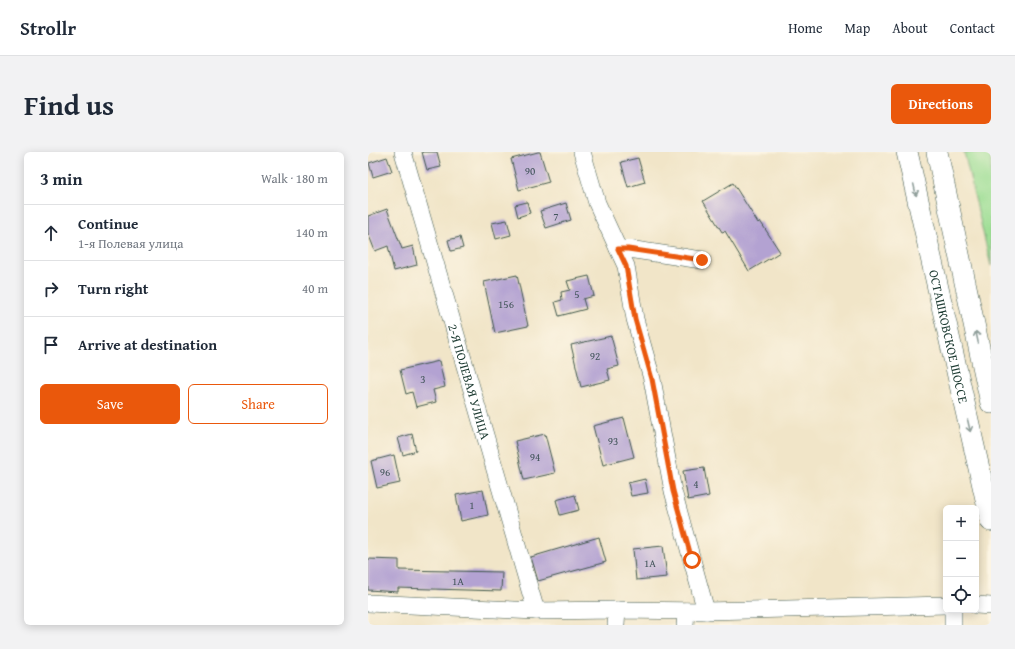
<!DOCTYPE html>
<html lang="en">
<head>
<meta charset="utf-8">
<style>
  :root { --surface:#fff; --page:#f2f2f3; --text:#1f2937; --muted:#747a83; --line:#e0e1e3; --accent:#ea580c }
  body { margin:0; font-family:"Gentium Book Plus",serif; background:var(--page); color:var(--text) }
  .controls { position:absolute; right:12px; bottom:12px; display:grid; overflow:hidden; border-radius:6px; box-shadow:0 2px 10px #0003 }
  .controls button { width:36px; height:36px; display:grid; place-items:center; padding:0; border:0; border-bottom:1px solid var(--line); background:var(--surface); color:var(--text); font:20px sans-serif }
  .stop { position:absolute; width:12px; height:12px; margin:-9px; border:3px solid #ea580c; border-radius:50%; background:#fff }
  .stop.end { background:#ea580c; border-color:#fff; box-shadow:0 1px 4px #0008 }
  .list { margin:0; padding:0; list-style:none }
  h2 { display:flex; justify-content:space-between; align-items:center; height:52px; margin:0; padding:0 16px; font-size:17px }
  h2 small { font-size:13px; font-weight:400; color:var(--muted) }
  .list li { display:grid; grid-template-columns:26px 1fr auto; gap:12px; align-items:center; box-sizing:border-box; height:56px; padding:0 16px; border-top:1px solid var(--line) }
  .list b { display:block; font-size:15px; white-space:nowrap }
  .list p { margin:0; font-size:13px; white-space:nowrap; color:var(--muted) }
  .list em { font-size:13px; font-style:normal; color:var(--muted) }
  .actions { display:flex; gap:8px; padding:12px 16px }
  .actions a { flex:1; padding:9px 0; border:1px solid var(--accent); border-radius:6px; text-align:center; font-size:14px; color:var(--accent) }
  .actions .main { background:var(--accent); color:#fff }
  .icon { flex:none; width:22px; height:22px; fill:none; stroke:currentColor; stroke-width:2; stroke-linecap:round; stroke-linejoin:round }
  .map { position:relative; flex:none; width:623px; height:473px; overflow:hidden; border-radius:6px }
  header { display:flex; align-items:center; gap:24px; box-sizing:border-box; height:56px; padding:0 20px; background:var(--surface); border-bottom:1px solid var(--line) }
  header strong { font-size:19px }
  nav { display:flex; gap:22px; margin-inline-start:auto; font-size:14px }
  .intro { display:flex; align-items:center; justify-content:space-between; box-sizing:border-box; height:96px; padding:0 24px }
  h1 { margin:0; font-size:28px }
  .button { padding:10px 18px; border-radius:6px; background:var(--accent); color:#fff; font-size:14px; font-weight:700 }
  main { display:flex; gap:24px; padding:0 24px }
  aside { flex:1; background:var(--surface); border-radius:6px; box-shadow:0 2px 10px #0003 }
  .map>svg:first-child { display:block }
</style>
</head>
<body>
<header>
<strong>Strollr</strong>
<nav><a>Home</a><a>Map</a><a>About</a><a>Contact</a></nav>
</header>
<div class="intro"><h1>Find us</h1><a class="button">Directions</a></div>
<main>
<aside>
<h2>3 min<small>Walk · 180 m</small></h2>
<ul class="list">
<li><svg class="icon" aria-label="ahead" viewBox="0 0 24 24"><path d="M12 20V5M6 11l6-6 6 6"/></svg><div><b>Continue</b><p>1-я Полевая улица</p></div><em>140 m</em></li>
<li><svg class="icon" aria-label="right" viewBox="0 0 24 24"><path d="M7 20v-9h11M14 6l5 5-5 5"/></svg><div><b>Turn right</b></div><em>40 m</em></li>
<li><svg class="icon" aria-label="arrive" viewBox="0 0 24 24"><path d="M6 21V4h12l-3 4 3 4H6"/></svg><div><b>Arrive at destination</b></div></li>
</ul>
<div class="actions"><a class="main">Save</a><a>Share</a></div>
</aside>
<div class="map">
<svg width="623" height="473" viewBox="0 0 623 473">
  <rect width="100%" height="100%" fill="#fcf5e5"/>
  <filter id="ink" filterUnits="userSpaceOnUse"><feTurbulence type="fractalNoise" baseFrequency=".025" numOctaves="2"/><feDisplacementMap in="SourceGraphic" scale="8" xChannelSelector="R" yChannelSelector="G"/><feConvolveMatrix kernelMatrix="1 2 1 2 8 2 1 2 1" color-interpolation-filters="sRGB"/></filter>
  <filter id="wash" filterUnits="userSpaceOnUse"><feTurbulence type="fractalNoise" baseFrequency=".012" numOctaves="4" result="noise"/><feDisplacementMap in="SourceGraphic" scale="16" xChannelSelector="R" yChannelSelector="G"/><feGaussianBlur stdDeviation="0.9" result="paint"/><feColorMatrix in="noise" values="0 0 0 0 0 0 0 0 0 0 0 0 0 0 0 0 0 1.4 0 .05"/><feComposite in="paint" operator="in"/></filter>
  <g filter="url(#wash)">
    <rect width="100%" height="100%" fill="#f1e5c8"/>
    <!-- green -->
    <polygon fill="#9dde94" stroke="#5e8e64" points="596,0 623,0 623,114"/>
    <g id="blocks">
      <!-- building -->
      <g fill="#b3a2d2">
        <polygon points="54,0 69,0 73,15 59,18"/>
        <polygon points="170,0 172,0 181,30 151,38 143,7"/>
        <polygon points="19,5 24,19 5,25 1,11"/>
        <polygon points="270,6 277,30 260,35 253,10"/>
        <polygon points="365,31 390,71 392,69 412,100 381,119 357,79 354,80 335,49"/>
        <polygon points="159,50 162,61 150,65 147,53"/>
        <polygon points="198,51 203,68 178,76 172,59"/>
        <polygon points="19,57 34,97 45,94 49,113 26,119 20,94 7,99 0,81 0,64"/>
        <polygon points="139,68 143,83 128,87 124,71"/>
        <polygon points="92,85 95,96 83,99 80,88"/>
        <polygon points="149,123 160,174 127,181 116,130"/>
        <polygon points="221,124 226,144 215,147 218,157 191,164 187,150 194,148 193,140 202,138 199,129"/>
        <polygon points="243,184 251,214 239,217 242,228 213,235 203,193"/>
        <polygon points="71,209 77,235 65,238 68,250 48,255 44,240 38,242 32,218"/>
        <polygon points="256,266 266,305 235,313 225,274"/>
        <polygon points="44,282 48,299 35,303 30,286"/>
        <polygon points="177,282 187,321 156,328 147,289"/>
        <polygon points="26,303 32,331 9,336 3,309"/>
        <polygon points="336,316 341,344 320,348 315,319"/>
        <polygon points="277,327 280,341 263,344 260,331"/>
        <polygon points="115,338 120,363 93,369 88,343"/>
        <polygon points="207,343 211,358 192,363 188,348"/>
        <polygon points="231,385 238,410 170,429 163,405"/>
        <polygon points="295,394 299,425 268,428 265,397"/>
        <polygon points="0,407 31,408 31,418 134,420 133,439 30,436 30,440 0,438"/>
      </g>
    </g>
  </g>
  <g filter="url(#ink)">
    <use href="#blocks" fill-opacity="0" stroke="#3e564a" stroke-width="1"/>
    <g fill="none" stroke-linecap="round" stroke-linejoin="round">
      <!-- minor casing -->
      <g stroke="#3e564a" stroke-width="18">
        <g id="minor">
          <path id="s1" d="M35 0 168 459"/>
          <polyline points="214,0 229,51 258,114 267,167 284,227 305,339 338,459"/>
          <polyline points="250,97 260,97 334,108"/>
          <polyline points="0,451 168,459 249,458 338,459 578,453"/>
          <polyline points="608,453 623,454"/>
          <polyline points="248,473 249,458"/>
          <polyline points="317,473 318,459"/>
          <polyline points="585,473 585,458"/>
        </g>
      </g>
      <!-- major casing -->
      <g stroke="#3e564a" stroke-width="22">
        <g id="major">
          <path id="s2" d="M539 0 623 369"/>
          <polyline points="569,0 623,251"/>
        </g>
      </g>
      <!-- minor -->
      <use href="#minor" stroke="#fff" stroke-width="17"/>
      <!-- major -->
      <use href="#major" stroke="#fff" stroke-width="21"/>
    </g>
    <!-- one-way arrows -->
    <defs><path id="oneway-shaft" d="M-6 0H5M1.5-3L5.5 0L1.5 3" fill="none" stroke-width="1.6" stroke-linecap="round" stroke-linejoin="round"/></defs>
    <g stroke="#8f9e9a">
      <use href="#oneway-shaft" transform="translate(547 38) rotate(77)"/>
      <use href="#oneway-shaft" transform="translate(609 185) rotate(-102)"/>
      <use href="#oneway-shaft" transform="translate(601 274) rotate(77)"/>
    </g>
  </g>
  <g fill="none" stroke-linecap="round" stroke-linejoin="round" filter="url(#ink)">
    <!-- route -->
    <polyline stroke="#ea580c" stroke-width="5" points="324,408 305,339 284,227 267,167 258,114 250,97 260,97 334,108"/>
  </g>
  <g text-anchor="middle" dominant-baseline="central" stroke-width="3.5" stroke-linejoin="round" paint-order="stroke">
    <!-- number labels -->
    <g font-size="11" fill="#44565c">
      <text x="162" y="19">90</text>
      <text x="188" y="64">7</text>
      <text x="209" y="142">5</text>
      <text x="138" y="152">156</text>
      <text x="227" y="204">92</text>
      <text x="55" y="227">3</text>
      <text x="245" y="289">93</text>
      <text x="167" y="305">94</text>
      <text x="17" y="320">96</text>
      <text x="328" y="332">4</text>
      <text x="104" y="353">1</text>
      <text x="282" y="411">1А</text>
      <text x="90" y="429">1А</text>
    </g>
    <!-- street labels -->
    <g font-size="13" fill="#1f3d34" stroke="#fcf5e5">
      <text stroke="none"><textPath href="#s2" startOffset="189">ОСТАШКОВСКОЕ ШОССЕ</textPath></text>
      <text stroke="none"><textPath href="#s1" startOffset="239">2-Я ПОЛЕВАЯ УЛИЦА</textPath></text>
    </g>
  </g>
</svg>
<div class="controls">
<button>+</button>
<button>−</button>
<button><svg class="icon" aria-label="locate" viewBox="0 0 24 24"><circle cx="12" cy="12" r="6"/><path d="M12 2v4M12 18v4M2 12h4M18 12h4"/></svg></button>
</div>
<div class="stop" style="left:324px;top:408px"></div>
<div class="stop end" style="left:334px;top:108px"></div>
</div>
</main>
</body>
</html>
